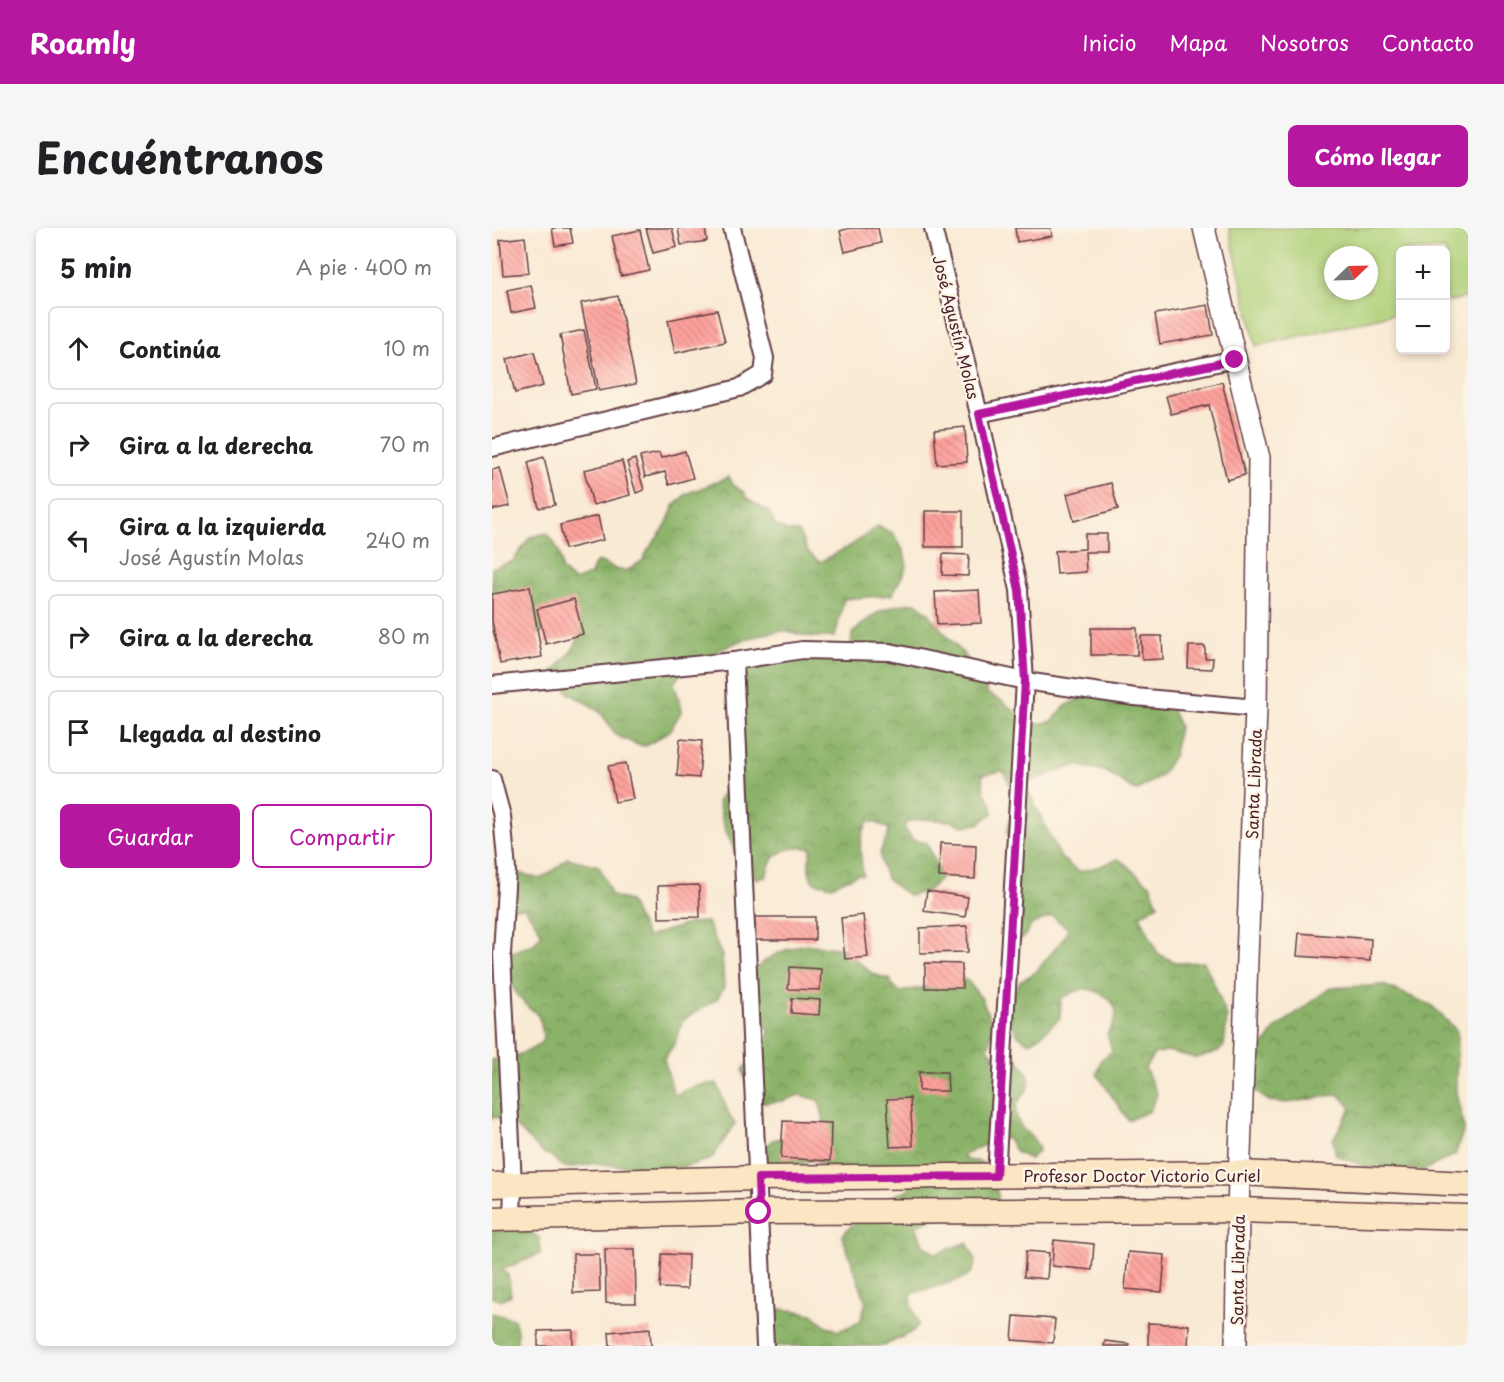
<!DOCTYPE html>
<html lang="es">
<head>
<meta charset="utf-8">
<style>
  :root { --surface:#fff; --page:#f6f6f6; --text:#202124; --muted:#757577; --line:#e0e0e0; --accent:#b5179e }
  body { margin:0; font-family:"Playpen Sans",sans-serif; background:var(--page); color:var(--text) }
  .controls { position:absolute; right:18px; top:18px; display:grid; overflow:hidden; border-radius:9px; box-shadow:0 3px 9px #0003 }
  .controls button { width:54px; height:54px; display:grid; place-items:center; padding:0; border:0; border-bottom:2px solid var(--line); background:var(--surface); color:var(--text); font:30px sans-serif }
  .compass { position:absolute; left:832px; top:18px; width:54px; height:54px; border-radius:50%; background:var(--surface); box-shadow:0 3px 9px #0003; rotate:67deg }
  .stop { position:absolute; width:18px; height:18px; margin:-14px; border:4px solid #b5179e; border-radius:50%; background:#fff }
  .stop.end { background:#b5179e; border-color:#fff; box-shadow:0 2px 6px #0008 }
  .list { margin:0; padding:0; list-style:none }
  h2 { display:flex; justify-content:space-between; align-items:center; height:78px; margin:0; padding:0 24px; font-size:26px }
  h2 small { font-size:20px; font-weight:400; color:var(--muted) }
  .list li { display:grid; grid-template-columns:39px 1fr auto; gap:18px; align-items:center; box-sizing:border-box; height:84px; margin:0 12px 12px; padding:0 12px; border:2px solid var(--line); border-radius:9px }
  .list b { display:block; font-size:22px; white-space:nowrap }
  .list p { margin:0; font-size:20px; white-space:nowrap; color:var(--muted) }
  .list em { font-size:20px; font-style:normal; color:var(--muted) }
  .actions { display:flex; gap:12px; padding:18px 24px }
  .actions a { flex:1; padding:14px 0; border:2px solid var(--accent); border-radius:9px; text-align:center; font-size:21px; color:var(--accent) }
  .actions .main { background:var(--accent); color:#fff }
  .icon { flex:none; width:33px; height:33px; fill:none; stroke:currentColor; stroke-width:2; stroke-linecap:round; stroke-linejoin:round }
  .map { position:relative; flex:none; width:976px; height:1118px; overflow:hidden; border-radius:9px }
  header { display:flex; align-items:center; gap:36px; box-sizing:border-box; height:84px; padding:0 30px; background:var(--accent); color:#fff }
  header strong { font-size:28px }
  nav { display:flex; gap:33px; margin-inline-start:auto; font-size:21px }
  .intro { display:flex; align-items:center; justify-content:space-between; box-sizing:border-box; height:144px; padding:0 36px }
  h1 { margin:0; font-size:42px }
  .button { padding:15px 27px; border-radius:9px; background:var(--accent); color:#fff; font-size:21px; font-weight:700 }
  main { display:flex; gap:36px; padding:0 36px }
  aside { flex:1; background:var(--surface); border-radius:9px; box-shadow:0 3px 9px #0003 }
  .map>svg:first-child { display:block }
</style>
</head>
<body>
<header>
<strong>Roamly</strong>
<nav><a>Inicio</a><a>Mapa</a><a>Nosotros</a><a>Contacto</a></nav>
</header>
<div class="intro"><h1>Encuéntranos</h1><a class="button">Cómo llegar</a></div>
<main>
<aside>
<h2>5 min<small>A pie · 400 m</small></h2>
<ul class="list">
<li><svg class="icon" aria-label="ahead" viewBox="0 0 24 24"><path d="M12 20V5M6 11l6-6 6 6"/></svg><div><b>Continúa</b></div><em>10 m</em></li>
<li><svg class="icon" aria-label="right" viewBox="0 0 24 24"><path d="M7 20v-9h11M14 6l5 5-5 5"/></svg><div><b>Gira a la derecha</b></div><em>70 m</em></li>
<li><svg class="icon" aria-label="left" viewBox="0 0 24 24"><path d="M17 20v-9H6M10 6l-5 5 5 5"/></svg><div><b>Gira a la izquierda</b><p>José Agustín Molas</p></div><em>240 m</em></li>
<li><svg class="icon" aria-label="right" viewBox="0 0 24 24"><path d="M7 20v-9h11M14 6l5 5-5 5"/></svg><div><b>Gira a la derecha</b></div><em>80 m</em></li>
<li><svg class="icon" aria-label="arrive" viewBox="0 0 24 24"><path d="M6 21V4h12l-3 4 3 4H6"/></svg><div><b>Llegada al destino</b></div></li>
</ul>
<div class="actions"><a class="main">Guardar</a><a>Compartir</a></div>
</aside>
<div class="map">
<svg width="976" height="1118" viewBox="0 0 976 1118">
  <defs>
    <pattern id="forest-crowns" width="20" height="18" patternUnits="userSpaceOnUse" patternTransform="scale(1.5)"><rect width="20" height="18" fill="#8ab268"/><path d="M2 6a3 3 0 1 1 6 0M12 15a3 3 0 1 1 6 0" fill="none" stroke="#739056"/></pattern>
    <pattern id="building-back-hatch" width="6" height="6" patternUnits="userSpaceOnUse" patternTransform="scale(1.5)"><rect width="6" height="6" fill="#fea39e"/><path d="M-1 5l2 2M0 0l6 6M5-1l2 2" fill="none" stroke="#d08481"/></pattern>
  </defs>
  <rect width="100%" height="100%" fill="#fcf5e5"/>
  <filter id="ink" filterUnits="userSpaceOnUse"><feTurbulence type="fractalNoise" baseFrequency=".0167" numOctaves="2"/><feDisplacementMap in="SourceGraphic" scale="12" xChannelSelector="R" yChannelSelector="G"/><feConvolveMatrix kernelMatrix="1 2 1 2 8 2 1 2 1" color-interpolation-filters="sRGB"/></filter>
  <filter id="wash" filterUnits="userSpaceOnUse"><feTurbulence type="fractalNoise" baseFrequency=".008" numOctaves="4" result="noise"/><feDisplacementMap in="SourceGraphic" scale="24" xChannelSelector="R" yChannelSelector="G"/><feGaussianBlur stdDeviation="1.35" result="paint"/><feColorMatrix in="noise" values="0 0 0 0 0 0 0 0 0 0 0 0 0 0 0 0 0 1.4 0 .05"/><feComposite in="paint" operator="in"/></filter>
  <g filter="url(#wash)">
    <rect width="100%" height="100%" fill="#f9ead4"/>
    <!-- grass -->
    <path fill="#aed078" stroke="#7c7852" stroke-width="1.5" fill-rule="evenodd" d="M737 0H976V69L954 74V22H908V85L764 118ZM841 27H877V63H841Z"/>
    <!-- forest -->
    <g fill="url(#forest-crowns)" stroke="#6a684a" stroke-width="1.5">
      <path d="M237 249 242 258 253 265 254 270 277 284 283 297 295 303 307 304 315 323 328 334 358 318 386 298 401 305 412 324 415 339 400 367 352 371 343 409C332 409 321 410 311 407 304 406 299 403 293 403 264 403 196 431 182 455L190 482 178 503 154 518 146 517 125 508 109 485 95 475 78 466 61 444 81 421 90 402 74 395 38 409 5 411 0 405V340L21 333 38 309 55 305C64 316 70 326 69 341L82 353 100 346 101 339 106 333 126 342H136L151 332 156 322 173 299 182 278 194 266Z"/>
      <path d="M424 375 439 387 441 392 475 430 479 439 488 448 496 466 510 473 540 497 561 493 572 479 602 462 678 478 687 498 682 526 670 547 644 563 615 544 585 537 541 552 533 557 569 630 587 644 609 638 626 631C638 638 646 650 658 656L666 677 648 687 666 726 685 735 712 734 722 755 735 789 732 818 727 823 704 830 675 823 662 826 653 840 665 866 657 884 636 892 605 846 609 832 620 823 615 806C620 799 624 792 624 784 623 771 603 760 591 761 584 762 576 768 569 770L568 790 547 809 537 815 525 806 513 782 528 753 543 745 571 711 576 701 560 688 540 696 531 710 519 714 521 625 515 605 524 568 511 543 490 547 492 564 499 574 501 585 486 596 471 598 460 593 430 591 415 594 412 600 421 612 435 615 450 650 435 663 417 668C403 656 394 657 390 637 389 632 387 628 389 623 391 615 397 609 397 601L385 595 377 593C364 610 369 628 371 647L366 646 340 658 321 654C315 642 316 634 320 621 308 617 286 621 279 634 276 638 276 645 274 649L264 651 243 624 231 596 226 573 239 550 251 437 359 419 360 406C381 385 394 376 424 375Z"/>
      <path d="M75 630 107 638 120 668 137 673 155 709 198 695 215 694 230 728 232 759 225 771 191 792 183 815 172 831 182 867 204 858 225 855 238 889 243 896 219 931 192 939 158 940 116 937 105 935 76 940 68 937 58 927 52 926 18 893 3 889 0 891V832C18 830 39 826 51 812 50 803 50 792 44 785 42 782 38 782 36 779 21 765 11 744 19 724L42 716 50 705 33 680H16L17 650 24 644 48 651 65 640Z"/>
      <path d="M314 716 351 721 381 746 400 752H396L408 764 434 759 466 749 476 753 490 771 501 799 496 821 504 829 521 825C526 832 534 841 537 849 541 864 523 869 524 883 525 905 543 905 547 922L538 931 524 924 517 912 513 910 487 919 471 928 474 932 489 934C504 956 516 974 495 997L444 989 424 997 431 1017 444 1026 475 1014 484 1033C483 1037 481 1043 478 1046 467 1055 434 1060 419 1066L420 1079 427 1096 420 1104 392 1118H274L271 1090 289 1081 306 1083 320 1086 333 1097 346 1103 368 1094 374 1074 350 1008 355 1002 385 975 417 961 415 949 344 942 319 932 291 944 287 943 267 925 281 912 334 901 327 872 307 867 291 873 272 875 255 859 251 842 264 826 278 803 254 776C254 769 254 759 256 752 267 730 292 721 314 716Z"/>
      <polygon points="891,757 939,777 965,803 964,864 972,901 963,927 932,942 878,941 844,927 841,911 859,880 847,866 796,875 777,873 763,863 764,829 784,800 838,760"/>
      <polygon points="0,991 37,1003 48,1011 48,1026 9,1042 16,1047 19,1067 8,1072 0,1070"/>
      <polygon points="0,1085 22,1091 25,1102 25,1118 0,1118"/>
    </g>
    <g id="blocks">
      <!-- building -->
      <g fill="url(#building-back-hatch)">
        <polygon points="60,0 78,0 81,15 63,18"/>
        <polygon points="154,0 180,0 185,19 161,25"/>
        <polygon points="186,0 213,0 215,13 189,17"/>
        <polygon points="358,0 386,0 389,15 353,24 348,3"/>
        <polygon points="523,0 559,0 560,8 525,14"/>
        <polygon points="148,2 157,42 129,48 120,8"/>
        <polygon points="33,9 37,45 11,47 8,12"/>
        <polygon points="39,57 44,80 19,85 15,62"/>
        <polygon points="126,68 144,156 107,163 89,75"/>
        <polygon points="716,77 721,107 668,116 663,86"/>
        <polygon points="225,82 233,114 183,125 176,92"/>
        <polygon points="92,102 104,161 79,166 68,107"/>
        <polygon points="42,124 51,158 23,165 15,131"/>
        <polygon points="730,154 753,247 735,252 717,177 679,186 674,168"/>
        <polygon points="473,199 475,234 445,236 442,202"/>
        <polygon points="193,223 201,250 177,257 173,244 153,249 148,229 167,225 169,230"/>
        <polygon points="52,229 63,277 47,280 36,234"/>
        <polygon points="143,231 152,262 144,265 135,234"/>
        <polygon points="130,233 138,267 101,277 92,242"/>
        <polygon points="8,240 18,278 0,282 0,242"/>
        <polygon points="619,255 626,281 582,293 575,266"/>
        <rect x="433" y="283" width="38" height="36"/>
        <polygon points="106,288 111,312 73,321 68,297"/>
        <polygon points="593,306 615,306 615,324 593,324 594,344 565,346 563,323 593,321"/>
        <polygon points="451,326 477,327 476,348 450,347"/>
        <polygon points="38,359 50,429 8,436 0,393 0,366"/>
        <polygon points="487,362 489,395 445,397 443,364"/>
        <polygon points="82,371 91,406 54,416 45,381"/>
        <rect x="599" y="400" width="46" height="27"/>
        <polygon points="649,408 670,408 671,431 650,432"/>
        <polygon points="697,418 713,418 713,430 721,430 720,441 696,440"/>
        <polygon points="188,511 210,513 207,550 185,548"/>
        <polygon points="134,535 141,571 123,574 116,538"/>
        <polygon points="448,615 484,617 483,651 447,649"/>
        <polygon points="207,657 208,689 167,690 166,658"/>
        <polygon points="435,663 476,669 473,689 432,683"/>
        <polygon points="371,687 376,729 353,731 349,690"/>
        <polygon points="260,689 323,689 323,712 261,712"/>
        <polygon points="475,698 476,724 428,725 428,700"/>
        <polygon points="807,705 879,711 878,733 805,728"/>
        <polygon points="433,735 470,736 470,760 433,760"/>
        <polygon points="298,739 329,741 328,762 296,761"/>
        <polygon points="300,770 328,772 327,787 299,785"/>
        <polygon points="427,844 455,844 456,863 427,863"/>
        <polygon points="418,870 421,918 398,919 395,871"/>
        <polygon points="291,893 339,895 338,933 289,930"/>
        <polygon points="562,1012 602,1016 600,1042 560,1038"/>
        <polygon points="113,1021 143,1021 144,1075 114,1075"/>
        <polygon points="534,1023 557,1025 555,1051 532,1049"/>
        <polygon points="636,1024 673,1027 670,1064 633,1061"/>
        <polygon points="81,1026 107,1026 108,1064 81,1065"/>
        <polygon points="170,1026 196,1027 195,1061 168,1060"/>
        <polygon points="522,1088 563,1091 561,1115 520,1112"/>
        <polygon points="656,1095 697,1097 696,1118 656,1118"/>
        <polygon points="158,1100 159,1118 118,1118 117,1104"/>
        <polygon points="81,1102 81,1118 46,1118 46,1103"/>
        <polygon points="613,1113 637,1116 637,1118 612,1118"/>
      </g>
    </g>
  </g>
  <g filter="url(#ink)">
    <use href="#blocks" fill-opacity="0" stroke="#643d44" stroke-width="1.5"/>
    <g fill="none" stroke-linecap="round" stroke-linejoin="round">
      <!-- minor casing -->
      <g stroke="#643d44" stroke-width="20">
        <g id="minor">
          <polyline points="441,0 487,186 527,362 533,453 504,948"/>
          <polyline points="487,186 743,131"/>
          <polyline points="0,220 247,160 271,146 273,130 240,0"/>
          <polyline points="242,433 273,1118"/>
          <polyline points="0,457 242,433 310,422 398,424 533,453 643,469 764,480"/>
          <polyline points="0,551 10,588 15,642 10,726 21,957 20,991"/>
        </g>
      </g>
      <!-- tertiary casing -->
      <g stroke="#643d44" stroke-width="24">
        <polyline id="tertiary" points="712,0 767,230 764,480 746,982 744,1118"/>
      </g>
      <!-- secondary casing -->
      <g stroke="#643d44" stroke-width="27">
        <g id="secondary">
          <polyline points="0,957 266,950 748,945 976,956"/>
          <polyline points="0,991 267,984 746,982 976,989"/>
        </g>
      </g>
      <!-- minor -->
      <use href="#minor" stroke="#fff" stroke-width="16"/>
      <!-- tertiary -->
      <use href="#tertiary" stroke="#fff" stroke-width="21"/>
      <!-- secondary -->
      <use href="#secondary" stroke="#fbe6c3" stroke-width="24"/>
    </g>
  </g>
  <g fill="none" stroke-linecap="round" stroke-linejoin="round" filter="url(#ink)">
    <!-- route -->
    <polyline stroke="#b5179e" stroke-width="8" points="267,984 266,950 504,948 533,453 527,362 487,186 743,132"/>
  </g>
  <g text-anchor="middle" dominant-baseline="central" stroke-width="5" stroke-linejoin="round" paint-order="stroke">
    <!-- street labels -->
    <g font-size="16" fill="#4a1f2b" stroke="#fcf5e5">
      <text transform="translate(465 99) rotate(76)">José Agustín Molas</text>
      <text transform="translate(761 556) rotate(-88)">Santa Librada</text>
      <text x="650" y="947">Profesor Doctor Victorio Curiel</text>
      <text transform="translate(745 1042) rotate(-89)">Santa Librada</text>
    </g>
  </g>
</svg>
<div class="controls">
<button>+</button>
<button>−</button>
</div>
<svg class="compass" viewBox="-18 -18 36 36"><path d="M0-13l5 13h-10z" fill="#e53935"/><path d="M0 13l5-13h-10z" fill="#757577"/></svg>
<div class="stop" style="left:267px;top:984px"></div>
<div class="stop end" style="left:743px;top:132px"></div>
</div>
</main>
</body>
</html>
